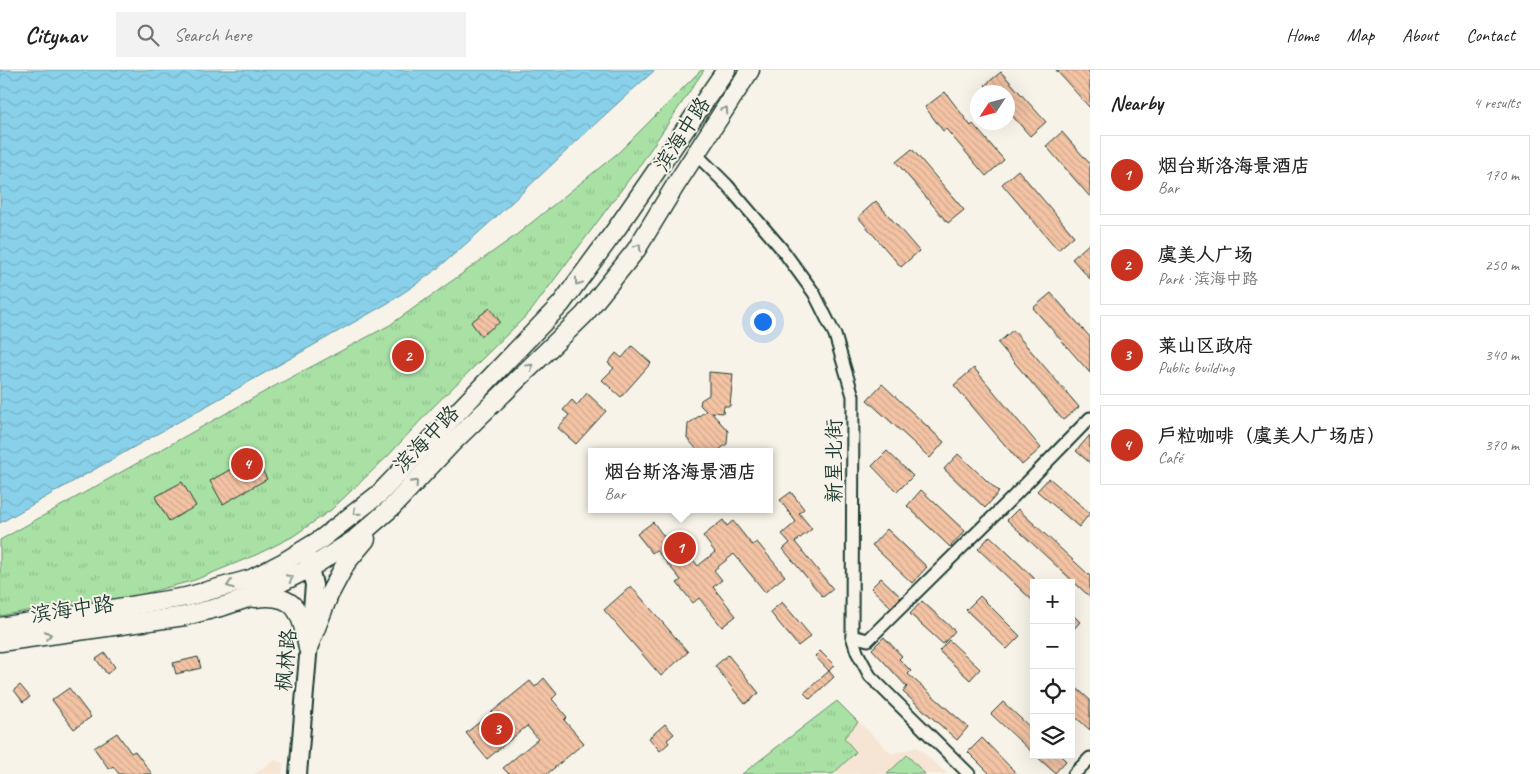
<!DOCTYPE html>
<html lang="en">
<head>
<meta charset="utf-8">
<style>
  :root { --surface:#fff; --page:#f2f2f2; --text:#222; --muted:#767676; --line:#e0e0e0; --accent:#c8321e }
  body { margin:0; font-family:Caveat,"LXGW WenKai TC",sans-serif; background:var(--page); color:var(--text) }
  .controls { position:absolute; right:15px; bottom:15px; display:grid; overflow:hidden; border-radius:0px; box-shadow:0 5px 20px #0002 }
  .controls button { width:45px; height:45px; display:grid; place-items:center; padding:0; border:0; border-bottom:1px solid var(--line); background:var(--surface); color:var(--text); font:25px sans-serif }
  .compass { position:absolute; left:970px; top:15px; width:45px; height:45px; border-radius:50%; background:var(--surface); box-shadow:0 5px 20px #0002; rotate:234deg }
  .you { position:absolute; left:762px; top:251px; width:18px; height:18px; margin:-12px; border:4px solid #fff; border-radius:50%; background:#1a73e8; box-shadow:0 0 0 8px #1a73e833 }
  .badge { display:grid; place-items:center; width:32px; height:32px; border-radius:50%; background:var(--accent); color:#fff; font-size:16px; font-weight:700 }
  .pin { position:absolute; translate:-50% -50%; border:2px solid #fff; box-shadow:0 1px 5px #0006 }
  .popup { position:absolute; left:588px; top:378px; width:185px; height:65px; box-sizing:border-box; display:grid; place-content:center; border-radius:0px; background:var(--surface); filter:drop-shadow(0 1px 4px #0005); font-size:16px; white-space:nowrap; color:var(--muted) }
  .popup b { font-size:19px; color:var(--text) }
  .popup::after { content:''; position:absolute; left:50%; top:100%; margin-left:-10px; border:10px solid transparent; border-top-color:var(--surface) }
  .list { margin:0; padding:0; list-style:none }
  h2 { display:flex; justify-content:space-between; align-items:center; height:65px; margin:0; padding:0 20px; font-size:21px }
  h2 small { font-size:16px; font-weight:400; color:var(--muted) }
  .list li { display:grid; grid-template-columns:32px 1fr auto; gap:15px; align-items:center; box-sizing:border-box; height:80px; margin:0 10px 10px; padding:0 10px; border:1px solid var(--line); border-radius:0px }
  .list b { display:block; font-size:19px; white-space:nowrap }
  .list p { margin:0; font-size:16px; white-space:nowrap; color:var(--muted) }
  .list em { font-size:16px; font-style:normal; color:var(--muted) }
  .icon { flex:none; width:28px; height:28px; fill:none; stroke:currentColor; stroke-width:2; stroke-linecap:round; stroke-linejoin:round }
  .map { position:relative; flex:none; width:1090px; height:704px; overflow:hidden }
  header { display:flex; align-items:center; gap:30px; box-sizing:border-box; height:70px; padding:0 25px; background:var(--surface); border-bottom:1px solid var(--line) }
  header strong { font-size:24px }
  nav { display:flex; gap:28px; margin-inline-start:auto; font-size:18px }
  .search { width:350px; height:45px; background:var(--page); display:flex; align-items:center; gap:12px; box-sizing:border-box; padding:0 18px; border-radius:0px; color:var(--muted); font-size:19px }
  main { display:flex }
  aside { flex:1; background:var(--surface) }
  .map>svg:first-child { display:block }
</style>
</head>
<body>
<header>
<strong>Citynav</strong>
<div class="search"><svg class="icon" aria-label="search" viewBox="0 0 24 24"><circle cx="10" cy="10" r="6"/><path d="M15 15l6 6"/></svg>Search here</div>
<nav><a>Home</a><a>Map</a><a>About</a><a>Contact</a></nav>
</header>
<main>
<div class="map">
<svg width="1090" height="704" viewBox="0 0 1090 704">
  <defs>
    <pattern id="park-tufts" width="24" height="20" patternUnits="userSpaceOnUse" patternTransform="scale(1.25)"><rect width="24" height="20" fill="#a9e0a4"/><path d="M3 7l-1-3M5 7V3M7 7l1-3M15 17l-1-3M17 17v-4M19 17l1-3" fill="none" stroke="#91c18e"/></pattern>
    <pattern id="water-waves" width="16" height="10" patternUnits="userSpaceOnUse" patternTransform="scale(1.25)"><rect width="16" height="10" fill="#89d1ea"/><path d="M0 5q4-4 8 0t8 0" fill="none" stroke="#76b4c9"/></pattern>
    <pattern id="building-back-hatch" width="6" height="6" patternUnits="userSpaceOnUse" patternTransform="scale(1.25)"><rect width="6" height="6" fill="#f4c3a4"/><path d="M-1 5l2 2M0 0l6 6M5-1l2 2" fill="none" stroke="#d1a88e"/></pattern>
  </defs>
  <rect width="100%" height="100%" fill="#f7f3e8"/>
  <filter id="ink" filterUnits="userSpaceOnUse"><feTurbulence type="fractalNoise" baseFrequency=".02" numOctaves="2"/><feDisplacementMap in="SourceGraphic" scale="10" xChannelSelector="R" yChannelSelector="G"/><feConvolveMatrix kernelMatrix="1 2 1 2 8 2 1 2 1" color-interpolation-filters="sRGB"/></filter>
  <g filter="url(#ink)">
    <!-- built -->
    <g fill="#f6e5d4">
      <polygon points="837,631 892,684 917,677 947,704 742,704"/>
      <polygon points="275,690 283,693 282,704 254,704"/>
    </g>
    <!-- grass -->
    <polygon fill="#a9e0a4" stroke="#648e6c" points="907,685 925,704 887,704"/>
    <!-- park -->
    <g fill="url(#park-tufts)" stroke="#648e6c">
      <polygon points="701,0 704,0 642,92 531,241 432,338 389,385 331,440 292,467 258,484 195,510 132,527 74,532 0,546 0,470 273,317 390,255 515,166 619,82"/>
      <polygon points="837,631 858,652 844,668 856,682 833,704 742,704"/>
    </g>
    <!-- water -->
    <path fill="url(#water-waves)" stroke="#5f96a1" d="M0 0H655C581 64 513 135 438 198 422 211 404 222 388 233L0 453Z"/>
    <!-- building -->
    <g fill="url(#building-back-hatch)" stroke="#1f3d34">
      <polygon points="1056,0 1087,0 1090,3 1090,38"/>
      <polygon points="1001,2 1046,52 1030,66 1008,41 1008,22 992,22 985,15"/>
      <polygon points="945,22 971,56 973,54 1004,90 986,106 946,59 943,61 925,37"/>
      <polygon points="1062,62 1090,94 1090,127 1046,76"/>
      <polygon points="912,79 964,140 948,153 896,92"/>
      <polygon points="1018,100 1074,166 1058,180 1002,114"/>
      <polygon points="876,131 919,181 901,197 858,147"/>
      <polygon points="1090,173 1090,209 1072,189"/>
      <polygon points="1051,223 1090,267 1090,303 1033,238"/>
      <polygon points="490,238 500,252 481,266 471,252"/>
      <polygon points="1013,260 1079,337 1063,350 998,273"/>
      <polygon points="632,276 651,293 621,327 602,310 614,298 608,293 616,283 622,288"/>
      <polygon points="974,298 1041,378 1022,395 954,315"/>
      <polygon points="709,302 733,304 730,336 724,336 723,343 711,342 728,361 727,374 716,382 699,382 687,368 688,354 706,341 700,335 701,330 709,325"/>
      <polygon points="882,314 944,372 930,388 867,330"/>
      <polygon points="587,323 606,341 576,374 558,358 569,345 563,340 572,330 577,335"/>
      <polygon points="1090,365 1090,393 1076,381"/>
      <polygon points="887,381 913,406 897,422 872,396"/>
      <polygon points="958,384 999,422 985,438 944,399"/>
      <polygon points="254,386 267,409 223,434 210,411"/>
      <polygon points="1049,408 1090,443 1079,457 1037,421"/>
      <polygon points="182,412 196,436 169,451 155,427"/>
      <polygon points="921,420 965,461 950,477 907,436"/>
      <polygon points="791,422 804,439 799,443 812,459 795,472 833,519 823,527 783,479 790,473 782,464 796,452 780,430"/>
      <polygon points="1018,439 1090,506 1090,527 1007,450"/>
      <polygon points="723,450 727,456 733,451 752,475 757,472 785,506 765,522 734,484 714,500 722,510 713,517 736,546 722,557 699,528 693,533 677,513 681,510 656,480 652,483 637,464 653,452 669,473 676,468 698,496 715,482 703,466"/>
      <polygon points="887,459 927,497 912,513 872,475"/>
      <polygon points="990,466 1034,508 1034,532 978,479"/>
      <polygon points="881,508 901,527 891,537 871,518"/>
      <polygon points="631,516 688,582 661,606 604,540"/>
      <polygon points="980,526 1020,566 1007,579 966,540"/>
      <polygon points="922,531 955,561 943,574 910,544"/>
      <polygon points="782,532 811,566 798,576 770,542"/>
      <polygon points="1071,543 1080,552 1071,562"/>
      <polygon points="884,567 902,586 899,589 911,601 908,604 968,657 957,670 903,622 907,617 872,579"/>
      <polygon points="949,570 980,599 970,610 939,581"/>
      <polygon points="820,581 834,595 829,601 815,586"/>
      <polygon points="105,583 115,597 107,604 96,589"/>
      <polygon points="728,585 759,623 745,634 715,596"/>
      <polygon points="198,587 201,598 176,604 173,593"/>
      <polygon points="829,601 834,607 810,629 804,623"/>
      <polygon points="544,608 557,624 552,629 567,647 564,650 584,673 547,704 509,704 503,698 538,669 527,656 487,689 466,663 530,611 535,617"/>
      <polygon points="1071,613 1090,630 1090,660 1071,643"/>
      <polygon points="20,615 30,627 23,632 14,620"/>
      <polygon points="69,618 91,647 74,659 52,630"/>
      <polygon points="1003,632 1034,661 1034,684 991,644"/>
      <polygon points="665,654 674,664 667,670 669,673 660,681 649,668"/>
      <polygon points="117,663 131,683 135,681 152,704 119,704 113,696 109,699 94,678"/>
      <polygon points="982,668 1017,704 990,704 968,682"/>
      <polygon points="1035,685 1060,685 1066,691 1055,703"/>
    </g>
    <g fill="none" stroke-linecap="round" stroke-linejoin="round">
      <!-- street casing -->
      <g stroke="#1f3d34" stroke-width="15">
        <g id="street">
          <polyline points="696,84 727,115 781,178 814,223 835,265 853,326 852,566 857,582 870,606 969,704"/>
          <polyline points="852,566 868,570 1014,426 1090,348"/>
          <polyline points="1074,704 1090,688"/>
        </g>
      </g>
      <!-- secondary casing -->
      <g stroke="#1f3d34" stroke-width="20">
        <polyline id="secondary" points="298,704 314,515 307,485"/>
      </g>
      <!-- primary casing -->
      <g stroke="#1f3d34" stroke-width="21">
        <g id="primary">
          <path d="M255 528C297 522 301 543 308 578"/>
          <polyline points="0,557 186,527 251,509 284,492 320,470 379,424 561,234 617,158 726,0"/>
          <polyline points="0,572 185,546 224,536 254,526 310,498 354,470 392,437 450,375 584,245 636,180 675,116 750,0"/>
          <polyline points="308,578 329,525 346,493 366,469"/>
        </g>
      </g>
      <!-- street -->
      <use href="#street" stroke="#f7f3e8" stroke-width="11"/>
      <!-- secondary -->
      <use href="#secondary" stroke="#f7f3e8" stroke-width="16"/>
      <!-- primary -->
      <use href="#primary" stroke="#f7f3e8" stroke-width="18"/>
    </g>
    <!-- one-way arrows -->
    <defs><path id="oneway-chevron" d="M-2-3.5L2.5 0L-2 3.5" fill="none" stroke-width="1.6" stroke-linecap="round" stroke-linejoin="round" transform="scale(1.25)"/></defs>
    <g stroke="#8b988e">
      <use href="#oneway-chevron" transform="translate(725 40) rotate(-57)"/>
      <use href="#oneway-chevron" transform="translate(638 177) rotate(-57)"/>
      <use href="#oneway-chevron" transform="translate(578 212) rotate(126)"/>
      <use href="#oneway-chevron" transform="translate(530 297) rotate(-44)"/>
      <use href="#oneway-chevron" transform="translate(415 413) rotate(-47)"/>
      <use href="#oneway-chevron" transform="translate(356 442) rotate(141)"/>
      <use href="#oneway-chevron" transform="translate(290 508) rotate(-26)"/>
      <use href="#oneway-chevron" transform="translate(230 515) rotate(162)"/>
      <use href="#oneway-chevron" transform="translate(48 565) rotate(-9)"/>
    </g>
  </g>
  <g text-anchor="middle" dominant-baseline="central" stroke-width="4" stroke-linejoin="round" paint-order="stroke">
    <!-- street labels -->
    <g font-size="21" fill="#1f3d34" stroke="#f7f3e8">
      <text transform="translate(682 64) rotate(-57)">滨海中路</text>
      <text transform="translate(426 369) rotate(-46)">滨海中路</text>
      <text transform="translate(834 391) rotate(-90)">新星北街</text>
      <text transform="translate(72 539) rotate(-8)">滨海中路</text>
      <text transform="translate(286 590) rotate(-85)">枫林路</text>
    </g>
  </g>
</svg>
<div class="controls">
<button>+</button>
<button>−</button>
<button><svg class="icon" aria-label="locate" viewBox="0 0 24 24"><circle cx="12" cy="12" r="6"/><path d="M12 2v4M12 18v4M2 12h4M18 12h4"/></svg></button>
<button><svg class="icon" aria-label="layers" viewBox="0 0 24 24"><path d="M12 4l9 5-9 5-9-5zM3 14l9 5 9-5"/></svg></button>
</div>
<svg class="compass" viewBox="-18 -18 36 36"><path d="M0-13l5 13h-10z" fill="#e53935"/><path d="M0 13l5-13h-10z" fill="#767676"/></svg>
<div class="you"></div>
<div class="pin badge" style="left:680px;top:478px">1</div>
<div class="popup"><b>烟台斯洛海景酒店</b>Bar</div>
<div class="pin badge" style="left:408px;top:286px">2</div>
<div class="pin badge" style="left:497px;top:659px">3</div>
<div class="pin badge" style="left:247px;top:394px">4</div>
</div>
<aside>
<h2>Nearby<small>4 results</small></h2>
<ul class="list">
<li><span class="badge">1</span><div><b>烟台斯洛海景酒店</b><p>Bar</p></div><em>170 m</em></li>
<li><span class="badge">2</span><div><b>虞美人广场</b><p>Park · 滨海中路</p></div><em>250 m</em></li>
<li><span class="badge">3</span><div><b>莱山区政府</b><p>Public building</p></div><em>340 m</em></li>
<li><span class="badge">4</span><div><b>户粒咖啡（虞美人广场店）</b><p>Café</p></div><em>370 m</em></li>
</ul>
</aside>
</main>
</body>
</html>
